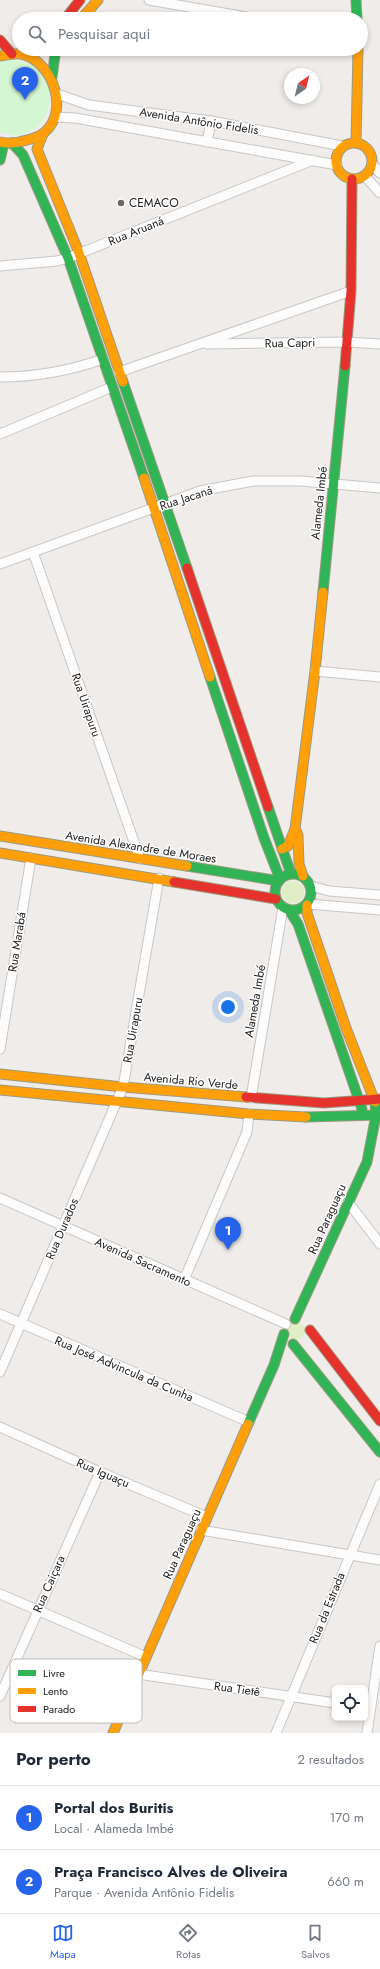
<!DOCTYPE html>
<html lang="pt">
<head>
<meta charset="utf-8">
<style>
  :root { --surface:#fff; --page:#f2f2f3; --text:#1f2937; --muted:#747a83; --line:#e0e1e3; --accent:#2563eb }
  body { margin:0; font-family:Jost,sans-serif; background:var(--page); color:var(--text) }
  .controls { position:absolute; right:12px; bottom:12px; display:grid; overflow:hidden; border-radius:6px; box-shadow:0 2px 6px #0003 }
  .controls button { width:36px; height:36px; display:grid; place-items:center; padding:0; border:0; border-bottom:1px solid var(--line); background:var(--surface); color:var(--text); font:20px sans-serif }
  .compass { position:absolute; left:284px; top:68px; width:36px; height:36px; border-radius:50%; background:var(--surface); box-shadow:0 2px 6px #0003; rotate:35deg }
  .you { position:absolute; left:228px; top:1007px; width:14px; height:14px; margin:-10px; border:3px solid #fff; border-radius:50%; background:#1a73e8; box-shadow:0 0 0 6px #1a73e833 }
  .badge { display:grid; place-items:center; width:26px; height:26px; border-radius:50%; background:var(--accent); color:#fff; font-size:13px; font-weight:700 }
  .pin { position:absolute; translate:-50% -33px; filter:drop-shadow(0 1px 2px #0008) }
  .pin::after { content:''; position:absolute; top:21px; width:14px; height:12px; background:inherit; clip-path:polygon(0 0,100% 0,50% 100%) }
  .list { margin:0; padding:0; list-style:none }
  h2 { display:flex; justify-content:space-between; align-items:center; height:52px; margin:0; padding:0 16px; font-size:17px }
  h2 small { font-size:13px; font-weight:400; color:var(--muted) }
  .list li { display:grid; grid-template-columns:26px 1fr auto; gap:12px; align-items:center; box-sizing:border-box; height:64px; padding:0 16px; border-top:1px solid var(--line) }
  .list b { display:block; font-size:15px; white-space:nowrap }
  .list p { margin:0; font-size:13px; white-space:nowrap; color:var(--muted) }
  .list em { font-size:13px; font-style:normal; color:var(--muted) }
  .icon { flex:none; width:22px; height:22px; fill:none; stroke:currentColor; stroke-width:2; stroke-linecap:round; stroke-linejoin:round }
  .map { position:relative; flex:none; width:380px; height:1733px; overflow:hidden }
  .search { position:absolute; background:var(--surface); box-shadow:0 2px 6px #0003; left:12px; right:12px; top:12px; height:44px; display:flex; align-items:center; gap:10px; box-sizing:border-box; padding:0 14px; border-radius:22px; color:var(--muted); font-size:15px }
  .sheet { height:180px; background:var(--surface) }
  nav { display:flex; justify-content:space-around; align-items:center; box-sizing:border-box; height:56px; border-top:1px solid var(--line); background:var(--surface); font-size:11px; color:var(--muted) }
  nav a { display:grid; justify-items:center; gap:2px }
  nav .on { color:var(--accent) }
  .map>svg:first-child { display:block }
</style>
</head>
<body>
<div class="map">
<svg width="380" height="1733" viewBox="0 0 380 1733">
  <rect width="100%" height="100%" fill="#efece9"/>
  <!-- grass -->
  <g fill="#dfeec5">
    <circle cx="293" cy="892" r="11"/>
    <circle cx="296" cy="1331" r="9"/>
  </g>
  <!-- park -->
  <path fill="#d5f6d2" d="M10 60C76 65 51 153 0 132V62Z"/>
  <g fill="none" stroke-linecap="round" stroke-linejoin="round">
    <!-- street casing -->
    <g stroke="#c8c7c5" stroke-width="11">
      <g id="street">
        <polyline points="149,0 258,19"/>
        <polyline points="57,94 89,105 211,121 342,146"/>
        <polyline points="55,117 75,118 337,165"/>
        <polyline points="207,142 211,121"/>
        <polyline points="372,164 380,173"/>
        <polyline points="365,176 380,193"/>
        <polyline points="0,266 57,261 68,258 313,160"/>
        <polyline points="207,344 347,342 380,344"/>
        <polyline points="119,372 351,291"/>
        <path d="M0 377C36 377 69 371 103 359"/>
        <polyline points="0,434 112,387"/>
        <polyline points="33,552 140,859"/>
        <polyline points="0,564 200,491 253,481 301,481 380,488"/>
        <polyline points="315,671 380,677"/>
        <polyline points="311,886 329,891 380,895"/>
        <polyline points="308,904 380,910"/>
        <polyline points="0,1049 31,858"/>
        <polyline points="251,1098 283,907"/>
        <polyline points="0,1198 286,1324"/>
        <polyline points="348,1202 380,1244"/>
        <polyline points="184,1280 247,1132 249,1114"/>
        <polyline points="0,1314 249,1422"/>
        <polyline points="0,1372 123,1087 159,878"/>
        <polyline points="0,1427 100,1472 207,1517"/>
        <polyline points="201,1530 380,1560"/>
        <polyline points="0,1594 146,1657"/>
        <polyline points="138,1674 335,1703"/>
        <polyline points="0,1696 100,1472"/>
        <polyline points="276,1733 380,1484"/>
        <polyline points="367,1733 380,1646"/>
      </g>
    </g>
    <!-- fast casing -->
    <g stroke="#9a9a7f" stroke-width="11">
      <g id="fast">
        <polyline points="356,0 357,19"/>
        <polyline points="52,77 55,55 58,49"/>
        <polyline points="12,143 23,155 68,258 144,478"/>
        <polyline points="0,160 4,143"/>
        <polyline points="123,382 187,568"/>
        <polyline points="323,592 345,366"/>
        <polyline points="210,677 264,838 280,879"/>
        <polyline points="268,807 291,874"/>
        <polyline points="187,866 279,881"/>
        <circle cx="293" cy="892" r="18"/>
        <polyline points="289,910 298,924 362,1109"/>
        <polyline points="306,1117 380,1115"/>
        <polyline points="295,1319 367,1162 376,1115 375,1102"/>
        <polyline points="293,1344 380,1452"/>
        <polyline points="248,1424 274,1365 284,1334"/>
      </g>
    </g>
    <!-- slow casing -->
    <g stroke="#9a9a7f" stroke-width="11">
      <g id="slow">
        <polyline points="81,19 98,0"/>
        <path d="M0 56C6 55 15 53 21 54 55 61 72 118 39 136 35 138 31 139 27 140 18 143 9 144 0 142"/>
        <polyline points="43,134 37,149 79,253 123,382"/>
        <polyline points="356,143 358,49"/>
        <circle cx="354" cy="161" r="18"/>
        <polyline points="144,478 210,677"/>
        <polyline points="295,829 298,835 299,864 303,876"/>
        <polyline points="0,836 187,866"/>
        <polyline points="282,849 288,846 295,829 315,671 323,592"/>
        <polyline points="0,853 174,882"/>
        <polyline points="307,905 307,913 346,1028 375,1102"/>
        <polyline points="0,1074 123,1087 246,1097"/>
        <polyline points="0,1090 249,1114 306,1117"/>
        <polyline points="113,1733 248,1424"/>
      </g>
    </g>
    <!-- jam casing -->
    <g stroke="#9a9a7f" stroke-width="11">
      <g id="jam">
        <polyline points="65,19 80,0"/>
        <polyline points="0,40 12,54"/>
        <polyline points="345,366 351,291 352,179"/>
        <polyline points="187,568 268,807"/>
        <polyline points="174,882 276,899"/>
        <polyline points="246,1097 324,1103 380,1099"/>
        <polyline points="310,1330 380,1421"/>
      </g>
    </g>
    <!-- street -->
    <use href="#street" stroke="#fdfcfc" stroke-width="9"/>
    <!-- fast -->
    <use href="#fast" stroke="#30b455" stroke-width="9"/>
    <!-- slow -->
    <use href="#slow" stroke="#ff9f0a" stroke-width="9"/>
    <!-- jam -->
    <use href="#jam" stroke="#e5322d" stroke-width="9"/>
  </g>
  <!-- markers -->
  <circle fill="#696867" stroke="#fff" stroke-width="1.5" cx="121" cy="203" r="4"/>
  <g text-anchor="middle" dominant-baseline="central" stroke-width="3" stroke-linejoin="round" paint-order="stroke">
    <!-- street labels -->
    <g font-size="12" fill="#212121" stroke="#fff">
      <text transform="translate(199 121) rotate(9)">Avenida Antônio Fidelis</text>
      <text transform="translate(136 231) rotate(-22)">Rua Aruaná</text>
      <text transform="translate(290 343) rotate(-1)">Rua Capri</text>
      <text transform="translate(186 498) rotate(-18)">Rua Jacaná</text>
      <text transform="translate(319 503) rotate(-84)">Alameda Imbé</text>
      <text transform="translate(86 705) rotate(71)">Rua Uirapuru</text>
      <text transform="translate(141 847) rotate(9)">Avenida Alexandre de Moraes</text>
      <text transform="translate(17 942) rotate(-81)">Rua Marabá</text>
      <text transform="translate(255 1001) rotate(-80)">Alameda Imbé</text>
      <text transform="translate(133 1030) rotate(-80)">Rua Uirapuru</text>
      <text transform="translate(191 1081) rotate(5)">Avenida Rio Verde</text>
      <text transform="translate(327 1219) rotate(-66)">Rua Paraguaçu</text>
      <text transform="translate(62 1229) rotate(-67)">Rua Durados</text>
      <text transform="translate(143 1262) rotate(24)">Avenida Sacramento</text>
      <text transform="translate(124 1369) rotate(23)">Rua José Advincula da Cunha</text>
      <text transform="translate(103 1473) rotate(23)">Rua Iguaçu</text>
      <text transform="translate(182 1544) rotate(-66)">Rua Paraguaçu</text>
      <text transform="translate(49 1584) rotate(-66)">Rua Caiçara</text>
      <text transform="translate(327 1608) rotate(-68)">Rua da Estrada</text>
      <text transform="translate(237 1689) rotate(8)">Rua Tietê</text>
    </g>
    <!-- poi labels -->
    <g font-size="12" fill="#212121" stroke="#fff" text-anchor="start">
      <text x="129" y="203">CEMACO</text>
    </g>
  </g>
  <!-- legend -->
  <rect x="10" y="1659" width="132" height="64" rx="6" fill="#fff" stroke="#bcbcbc" stroke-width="1"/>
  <rect x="18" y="1670" width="18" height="6" fill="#30b455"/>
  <rect x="18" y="1688" width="18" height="6" fill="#ff9f0a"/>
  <rect x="18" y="1706" width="18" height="6" fill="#e5322d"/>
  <g font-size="11" fill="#212121">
    <text x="43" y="1677">Livre</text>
    <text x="43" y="1695">Lento</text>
    <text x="43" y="1713">Parado</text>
  </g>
</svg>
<div class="controls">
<button><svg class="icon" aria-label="locate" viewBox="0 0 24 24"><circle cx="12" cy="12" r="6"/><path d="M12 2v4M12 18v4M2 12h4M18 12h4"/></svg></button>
</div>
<svg class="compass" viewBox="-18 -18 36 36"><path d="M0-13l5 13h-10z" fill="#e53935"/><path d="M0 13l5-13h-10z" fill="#747a83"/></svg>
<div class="you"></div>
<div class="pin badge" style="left:228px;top:1250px">1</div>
<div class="pin badge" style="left:25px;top:100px">2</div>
<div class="search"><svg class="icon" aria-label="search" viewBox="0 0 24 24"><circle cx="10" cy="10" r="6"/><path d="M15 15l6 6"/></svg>Pesquisar aqui</div>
</div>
<section class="sheet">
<h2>Por perto<small>2 resultados</small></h2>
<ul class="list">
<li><span class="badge">1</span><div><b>Portal dos Buritis</b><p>Local · Alameda Imbé</p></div><em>170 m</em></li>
<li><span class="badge">2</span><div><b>Praça Francisco Alves de Oliveira</b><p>Parque · Avenida Antônio Fidelis</p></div><em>660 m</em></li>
</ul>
</section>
<nav>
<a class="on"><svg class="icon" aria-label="map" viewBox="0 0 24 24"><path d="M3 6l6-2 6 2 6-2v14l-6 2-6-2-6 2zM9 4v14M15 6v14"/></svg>Mapa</a>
<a><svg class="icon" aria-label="directions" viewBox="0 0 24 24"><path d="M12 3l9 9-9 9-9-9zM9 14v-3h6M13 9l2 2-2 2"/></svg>Rotas</a>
<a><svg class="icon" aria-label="saved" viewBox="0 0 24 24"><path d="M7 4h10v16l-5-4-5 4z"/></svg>Salvos</a>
</nav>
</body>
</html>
